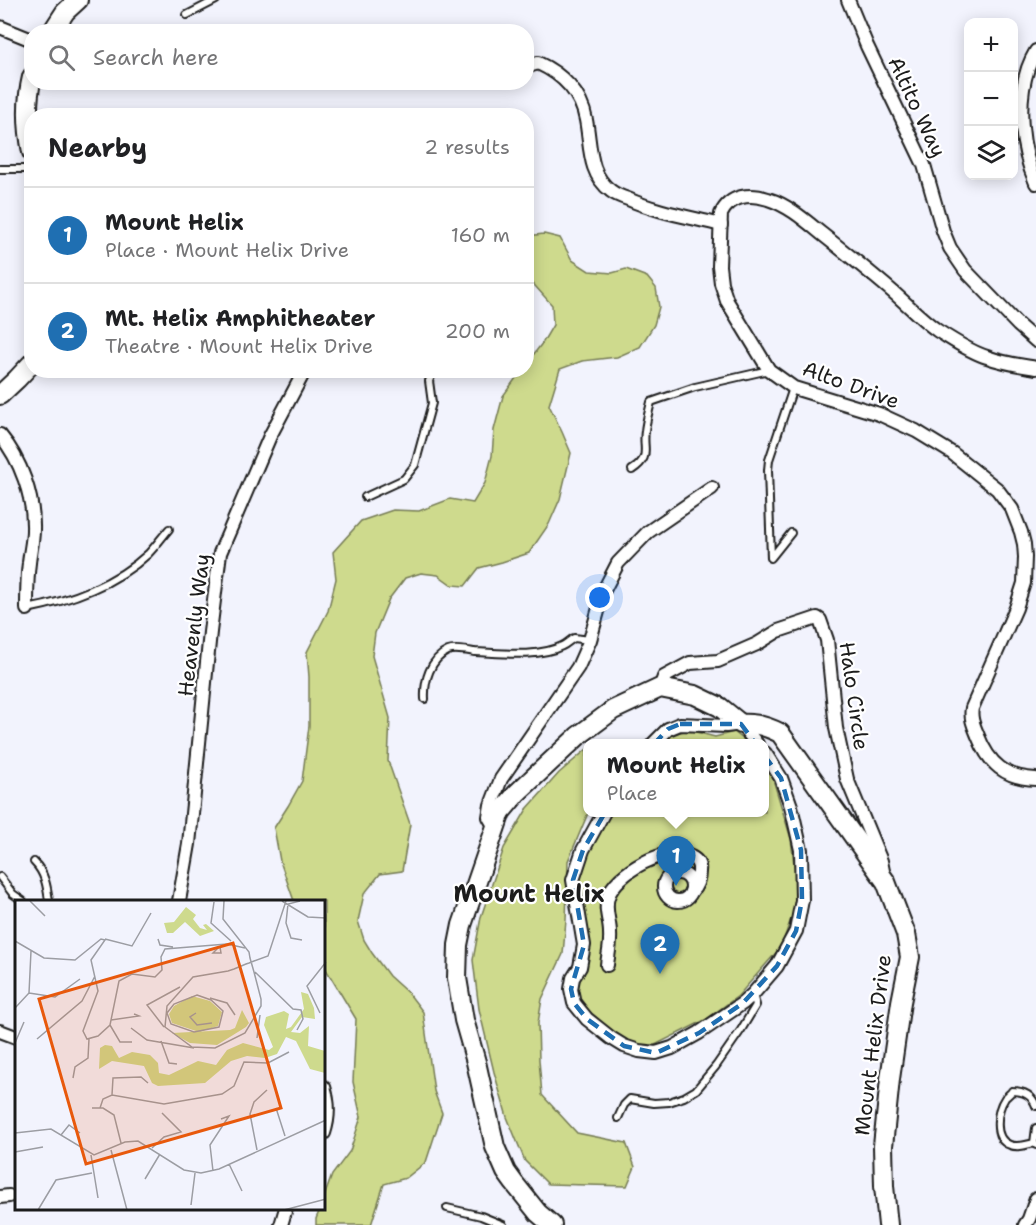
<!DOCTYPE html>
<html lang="en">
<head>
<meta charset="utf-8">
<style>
  :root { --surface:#fff; --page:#f2f2f2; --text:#202124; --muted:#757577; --line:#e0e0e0; --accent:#1f6fb2 }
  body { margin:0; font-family:"Shantell Sans",sans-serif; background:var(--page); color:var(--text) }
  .controls { position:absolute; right:18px; top:18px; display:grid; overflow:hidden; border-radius:12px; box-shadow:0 3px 15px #0003 }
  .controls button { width:54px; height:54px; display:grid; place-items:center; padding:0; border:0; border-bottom:2px solid var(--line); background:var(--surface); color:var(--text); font:30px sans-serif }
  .you { position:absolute; left:600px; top:598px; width:21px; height:21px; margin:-15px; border:4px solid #fff; border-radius:50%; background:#1a73e8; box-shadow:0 0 0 9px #1a73e833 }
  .badge { display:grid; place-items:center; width:39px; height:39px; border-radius:50%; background:var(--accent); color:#fff; font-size:20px; font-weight:700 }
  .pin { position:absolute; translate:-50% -50px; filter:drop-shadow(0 2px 3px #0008) }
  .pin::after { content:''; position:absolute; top:32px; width:21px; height:18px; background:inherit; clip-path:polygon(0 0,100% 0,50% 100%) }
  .popup { position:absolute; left:583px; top:739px; width:186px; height:78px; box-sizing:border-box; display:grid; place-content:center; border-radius:12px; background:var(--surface); filter:drop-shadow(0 2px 4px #0005); font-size:20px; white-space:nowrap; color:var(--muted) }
  .popup b { font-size:22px; color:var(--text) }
  .popup::after { content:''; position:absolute; left:50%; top:100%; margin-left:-12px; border:12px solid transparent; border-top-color:var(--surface) }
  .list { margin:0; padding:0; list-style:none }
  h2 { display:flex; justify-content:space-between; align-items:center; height:78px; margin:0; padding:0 24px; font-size:26px }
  h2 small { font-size:20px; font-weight:400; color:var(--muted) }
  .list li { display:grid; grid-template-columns:39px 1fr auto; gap:18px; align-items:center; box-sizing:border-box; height:96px; padding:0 24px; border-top:2px solid var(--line) }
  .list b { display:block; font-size:22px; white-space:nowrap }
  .list p { margin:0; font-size:20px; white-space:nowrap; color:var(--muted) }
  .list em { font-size:20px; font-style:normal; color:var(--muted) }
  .icon { flex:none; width:33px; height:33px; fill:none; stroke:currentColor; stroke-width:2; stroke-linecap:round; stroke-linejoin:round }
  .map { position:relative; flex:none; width:1036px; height:1225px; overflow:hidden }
  .search { position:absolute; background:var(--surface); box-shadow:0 3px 15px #0003; left:24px; top:24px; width:510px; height:66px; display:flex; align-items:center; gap:15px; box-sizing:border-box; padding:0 21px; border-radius:24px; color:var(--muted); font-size:22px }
  .panel { position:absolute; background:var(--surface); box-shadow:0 3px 15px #0003; left:24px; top:108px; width:510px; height:270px; border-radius:24px }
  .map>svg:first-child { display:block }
</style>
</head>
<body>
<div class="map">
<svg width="1036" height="1225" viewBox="0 0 1036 1225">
  <rect width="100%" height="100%" fill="#f2f3fd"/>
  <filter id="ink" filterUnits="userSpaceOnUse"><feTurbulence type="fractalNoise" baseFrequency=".0167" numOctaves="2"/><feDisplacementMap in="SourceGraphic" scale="12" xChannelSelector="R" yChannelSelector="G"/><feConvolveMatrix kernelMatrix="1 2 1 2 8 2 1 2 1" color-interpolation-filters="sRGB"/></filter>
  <g filter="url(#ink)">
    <!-- green -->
    <g fill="#ceda8d" stroke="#757b54" stroke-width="1.5">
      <polygon points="544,234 560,238 572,260 589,271 612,273 626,269 647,277 656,288 659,307 654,325 640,347 617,357 582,361 560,369 549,405 562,432 571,453 560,499 549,524 529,553 502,562 479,568 465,586 452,585 438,575 421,573 405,578 389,599 375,633 372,656 390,718 388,761 410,824 402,871 380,874 364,894 358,921 364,940 372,953 389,976 410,995 423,1012 434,1091 442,1113 426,1162 406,1178 384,1184 371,1225 316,1225 316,1219 320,1209 324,1208 324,1197 332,1175 350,1151 361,1117 353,1082 356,1019 324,966 324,901 294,901 280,861 274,828 288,806 302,781 309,726 309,677 307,652 328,611 336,579 333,552 361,521 393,510 419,511 450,499 473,503 485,483 492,456 494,430 503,396 521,371 526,370 527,363 543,342 553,325 552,305 527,277 527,236"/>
      <polygon points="688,730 715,737 734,732 748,743 665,744 672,734"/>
      <polygon points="587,749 588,813 568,861 566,920 563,954 542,999 538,1023 539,1060 542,1095 577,1133 626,1143 635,1167 627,1186 548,1184 525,1161 507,1117 494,1072 479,1009 473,960 481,917 504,848 527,809 559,773"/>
      <polygon points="765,763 772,776 791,839 798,899 781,947 738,996 705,1020 649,1048 631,1043 618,1036 589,1011 579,997 578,988 587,949 580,878 593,841 610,813 765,812"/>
    </g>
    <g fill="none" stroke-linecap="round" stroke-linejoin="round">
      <!-- lane casing -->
      <g stroke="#1c1c1c" stroke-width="10">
        <g id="lane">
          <polyline points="187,15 216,0"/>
          <polyline points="0,169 32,169"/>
          <path d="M632 470C652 457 642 449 645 431 646 421 649 411 651 402L695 387 769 370"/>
          <polyline points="365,497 404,479 415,465 432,403 429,381 434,370"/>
          <polyline points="791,533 771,558 768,470 769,460 793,388"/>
          <path d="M27 609C70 601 116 584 148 554 156 546 162 537 169 529"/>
          <path d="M425 699C424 681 430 659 448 651 455 648 468 651 475 652 501 653 538 658 562 646 567 644 570 640 574 638L590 640"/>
          <path d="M34 862C45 873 47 886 49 901"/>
          <polyline points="0,877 13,894 23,901"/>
          <path d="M1036 1106C1032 1095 1024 1091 1012 1091 1012 1092 1006 1097 1005 1098 997 1110 992 1139 1010 1145 1018 1148 1026 1145 1034 1143L1036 1145"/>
          <polyline points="618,1118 624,1105 630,1099 654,1103 669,1102 684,1097 696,1090 716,1066 741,1030 756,1005 753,995"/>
          <polyline points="1034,1143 1036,1128"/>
          <polyline points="447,1208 481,1216 503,1225"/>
        </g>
      </g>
      <!-- street casing -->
      <g stroke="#1c1c1c" stroke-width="16">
        <g id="street">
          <polyline points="848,0 867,46 924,165 943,231 950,248 965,270 1018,325 1036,341"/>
          <polyline points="0,27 32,40"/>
          <path d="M1036 51C1033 56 1030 62 1028 68 1016 104 1021 149 1036 183"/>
          <path d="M526 67 538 63C562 74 581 93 586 120 591 146 588 174 611 191 616 195 622 197 628 199 657 212 690 217 721 225"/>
          <path d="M1036 368C1019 365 1003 363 987 357 970 352 953 340 938 331 922 320 908 305 893 292 870 272 846 253 822 234 806 221 788 205 768 199 750 193 730 195 721 214L719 266 721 283 727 301 769 370 794 388 879 414 916 431 952 453 997 489 1012 509 1021 532 1024 544 1025 557 1024 583 1016 608 972 708C970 718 974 726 978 736 989 764 1005 778 1036 779"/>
          <path d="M0 435C21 460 34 497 33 530 33 541 30 552 29 563 27 578 27 594 27 609"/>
          <polyline points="660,688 664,677 690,663 718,661 757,644 778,631 817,618 820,620 827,640 836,728 847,779 881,861 883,871"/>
          <polyline points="653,744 668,729 680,724 726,726 741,724 757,744"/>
          <polyline points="604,812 583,850 573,880 584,945 580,967 573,978 571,989 574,1003 587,1019 611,1038 624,1046 639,1051 656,1053 672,1048 699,1033 743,1003 753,994 777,966 796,931 802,900 801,850 791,806 781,778 765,753"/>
          <polyline points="496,829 489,817 491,805 501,779 578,667 590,640 604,590 618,563 648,532 712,488"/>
          <circle cx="678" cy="887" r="14"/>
          <polyline points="179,901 189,844 210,632 220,553 270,436 305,370"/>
          <path d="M607 965C608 955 611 944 610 933 610 921 604 909 608 897 615 873 668 843 691 857 697 860 700 865 699 872 699 880 697 886 691 892"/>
          <polyline points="0,1031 16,1037"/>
          <path d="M324 1087C329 1102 329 1118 324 1133"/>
          <polyline points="0,1197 9,1196"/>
          <polyline points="281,1225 286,1208"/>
          <polyline points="1025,1225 1029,1219 1036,1199"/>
        </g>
      </g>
      <!-- secondary casing -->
      <g stroke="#1c1c1c" stroke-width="22">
        <g id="secondary">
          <polyline points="52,32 65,12 78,0"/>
          <path d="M32 77C26 102 27 127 32 152"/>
          <polyline points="0,395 17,379 32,363"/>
          <path d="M552 1225 538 1213 514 1183 506 1172 495 1147 476 1062 464 1020 457 978 458 945 462 925 501 812 517 793 578 736 613 710 660 688 695 695 720 707 741 724C756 723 767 726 780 733L886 882 906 934 910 957 901 1002 890 1079 883 1146 884 1186 888 1225"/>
        </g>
      </g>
      <!-- lane -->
      <use href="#lane" stroke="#fff" stroke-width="6"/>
      <!-- street -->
      <use href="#street" stroke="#fff" stroke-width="12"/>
      <!-- secondary -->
      <use href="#secondary" stroke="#fff" stroke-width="18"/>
    </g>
  </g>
  <!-- marked area -->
  <path fill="none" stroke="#1f6fb2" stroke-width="4.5" stroke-dasharray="12 8" stroke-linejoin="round" d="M680 724H741L781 778 801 850 802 900 796 931 777 966 743 1003 699 1033 656 1053 624 1046 587 1019 574 1003 571 989 584 945 573 880 583 850 630 770 668 729Z"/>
  <g text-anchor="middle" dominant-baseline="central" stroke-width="4.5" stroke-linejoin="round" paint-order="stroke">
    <!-- street labels -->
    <g font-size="21" fill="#1c1c1c" stroke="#fff">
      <text transform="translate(917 107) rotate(65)">Altito Way</text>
      <text transform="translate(851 385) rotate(20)">Alto Drive</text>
      <text transform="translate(194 625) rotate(-83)">Heavenly Way</text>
      <text transform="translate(854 696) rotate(82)">Halo Circle</text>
      <text transform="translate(873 1045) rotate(-83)">Mount Helix Drive</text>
    </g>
    <!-- quarter labels -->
    <g font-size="24" font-weight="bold" fill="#1c1c1c" stroke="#fff">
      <text x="529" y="894">Mount Helix</text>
    </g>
  </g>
  <!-- overview -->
  <g transform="translate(15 900)">
    <rect width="310" height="310" fill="#f2f3fd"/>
    <path d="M171 7 181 15 178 19 185 28 192 30 188 25 191 24 199 31 185 36 170 22 158 33H152L149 23 159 22ZM286 92 293 94 299 108 300 119 287 117 276 132 285 133 294 126 293 146 310 151V173L295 169 281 141 271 137 262 154 250 158 232 156 216 161 190 183 143 186 137 183 129 166 97 161 84 169 85 148 90 145 97 146 104 158 117 152 135 155 143 163 144 173 154 175 183 161 201 165 212 150 228 143 254 150 258 147 249 125 251 117 269 111 274 114 271 129 276 127 289 109ZM177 96 195 101 207 112 203 126 184 132 157 123 154 114 159 106ZM227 110 234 123 231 127 202 145 175 143 157 133 215 130 220 128Z" fill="#ceda8d"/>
    <path fill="none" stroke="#9c9da3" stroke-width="1.5" d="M15 1 30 16M209 1 208 19 234 52 235 58 239 72 246 99V106L230 133 200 148 177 147 150 127 152 106 178 77 213 71 219 69 231 64 234 63 239 61 253 56 271 1M267 1 293 17 311 18M285 1 273 4 271 23 276 38 287 40M199 2 196 23 216 41M90 39 117 46 136 13M143 39 145 45 158 47M0 41 29 58 60 60 86 39 90 40 76 60 83 91 68 131 72 139 83 136 95 125 104 81 117 74 140 77 147 70 146 57 150 49 212 44 230 48M204 47 198 53H206L205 47M240 72 278 109 286 110 288 119 282 130M14 93 40 97 65 79M182 95 196 100 208 111 204 127 179 132 156 124 152 113 159 104ZM195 98 212 103 220 115M0 108 14 93 16 51M181 113 175 117 182 125 197 123M305 113 292 86 311 62M96 120 124 116 119 114M95 125 105 142H117M149 127 132 105 165 87M116 128 132 140 179 148M242 138 245 115M22 139 67 101 80 76M146 141 154 163 162 164M0 143 9 122M58 178 60 167 73 158 74 139M97 195 98 178 126 177 133 183M77 208H88L99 215 106 243M85 208 88 199 97 195 149 204 207 194 219 186 229 162 253 163 274 152M261 208 270 236M0 233 36 229 79 255 110 242 123 241 169 270 186 273 204 269 311 220M46 235 54 225 65 233M137 248 149 237 166 232 147 213M96 250 112 310M242 250 235 214 239 202 252 190M0 252 28 247M76 255 83 298M214 264 227 291M198 271 195 245 214 216 206 219M130 279 145 254M176 305 180 273M23 310 41 280 77 273M269 310 311 299"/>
    <path fill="#e8590c" fill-opacity="0.15" stroke="#e8590c" stroke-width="3" d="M218 43 266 208 71 264 24 99Z"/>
    <rect width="310" height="310" fill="none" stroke="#1c1c1c" stroke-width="3"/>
  </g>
</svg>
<div class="controls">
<button>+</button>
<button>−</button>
<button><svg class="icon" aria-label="layers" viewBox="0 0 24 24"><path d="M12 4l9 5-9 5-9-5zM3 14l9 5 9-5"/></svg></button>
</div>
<div class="you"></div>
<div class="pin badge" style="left:676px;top:886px">1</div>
<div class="popup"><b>Mount Helix</b>Place</div>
<div class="pin badge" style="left:660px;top:974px">2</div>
<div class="search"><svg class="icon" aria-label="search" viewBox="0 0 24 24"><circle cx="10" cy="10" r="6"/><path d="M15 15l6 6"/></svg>Search here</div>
<section class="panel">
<h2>Nearby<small>2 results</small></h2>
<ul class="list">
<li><span class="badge">1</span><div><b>Mount Helix</b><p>Place · Mount Helix Drive</p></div><em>160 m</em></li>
<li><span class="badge">2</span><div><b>Mt. Helix Amphitheater</b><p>Theatre · Mount Helix Drive</p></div><em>200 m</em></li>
</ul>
</section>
</div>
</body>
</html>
